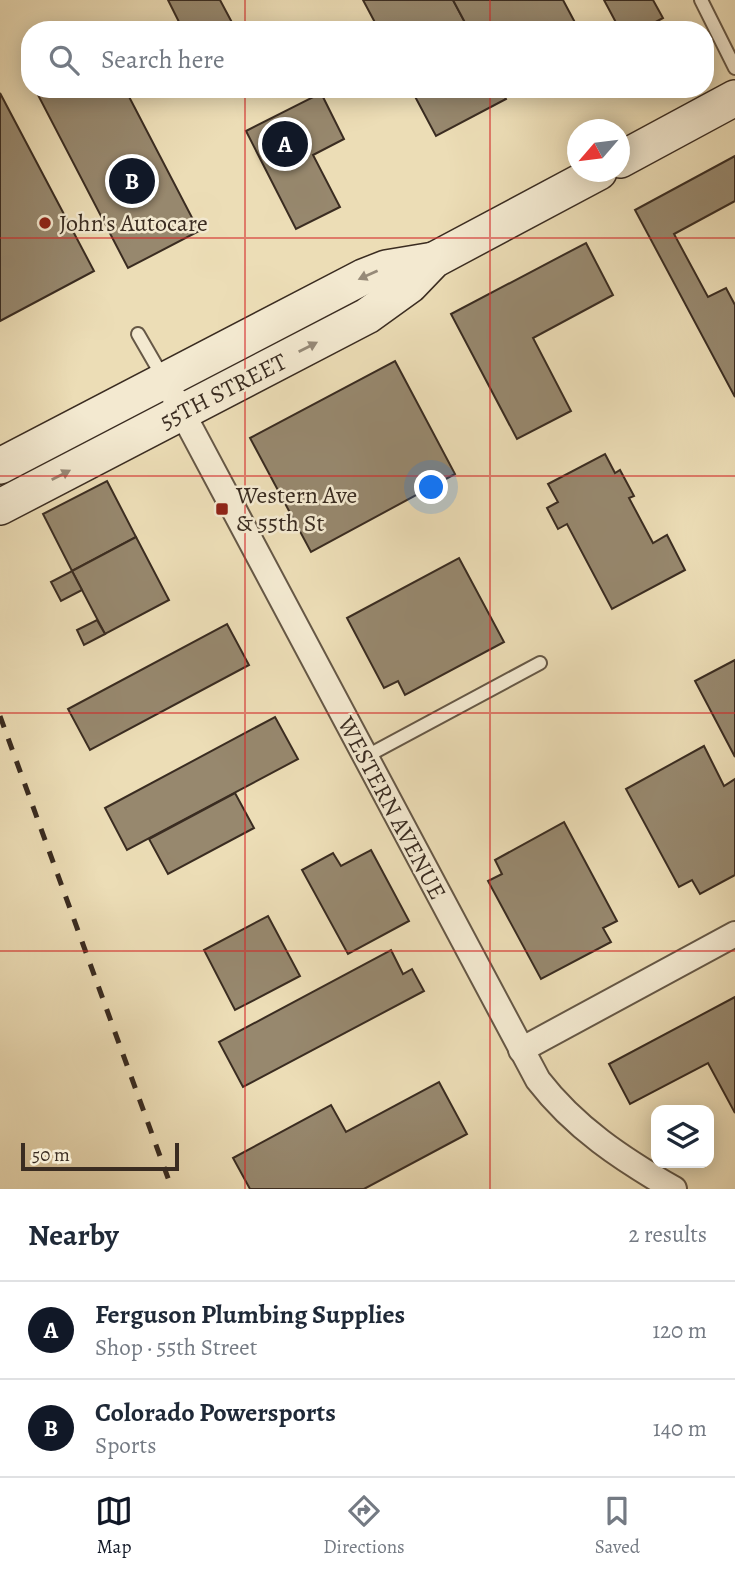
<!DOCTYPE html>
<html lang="en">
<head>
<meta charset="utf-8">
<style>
  :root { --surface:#fff; --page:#f2f2f3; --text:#1f2937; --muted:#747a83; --line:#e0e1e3; --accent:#111827 }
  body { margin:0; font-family:Alegreya,serif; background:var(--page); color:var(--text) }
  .controls { position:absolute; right:21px; bottom:21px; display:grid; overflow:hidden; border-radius:14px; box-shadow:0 4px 18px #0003 }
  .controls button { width:63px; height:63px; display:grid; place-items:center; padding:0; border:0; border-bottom:2px solid var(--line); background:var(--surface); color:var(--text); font:35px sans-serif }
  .compass { position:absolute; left:567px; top:119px; width:63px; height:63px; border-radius:50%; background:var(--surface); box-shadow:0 4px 18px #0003; rotate:242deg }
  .scale { position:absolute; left:21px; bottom:18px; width:158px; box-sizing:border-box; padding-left:7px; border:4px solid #3a2c21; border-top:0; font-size:19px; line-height:24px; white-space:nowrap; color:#3a2c21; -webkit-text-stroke:5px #f3e9d0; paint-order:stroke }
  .you { position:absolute; left:432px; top:488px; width:24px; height:24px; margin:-18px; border:5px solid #fff; border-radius:50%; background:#1a73e8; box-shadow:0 0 0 10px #1a73e833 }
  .badge { display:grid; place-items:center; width:46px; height:46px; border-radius:50%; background:var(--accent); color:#fff; font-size:23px; font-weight:700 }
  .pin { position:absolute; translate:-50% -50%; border:4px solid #fff; box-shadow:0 2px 7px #0006 }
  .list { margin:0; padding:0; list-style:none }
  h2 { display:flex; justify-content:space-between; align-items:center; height:91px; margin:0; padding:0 28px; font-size:30px }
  h2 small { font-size:23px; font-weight:400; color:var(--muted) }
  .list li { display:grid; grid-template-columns:46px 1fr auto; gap:21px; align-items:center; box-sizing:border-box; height:98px; padding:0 28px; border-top:2px solid var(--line) }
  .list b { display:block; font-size:26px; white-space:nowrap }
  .list p { margin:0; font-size:23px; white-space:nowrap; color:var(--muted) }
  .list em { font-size:23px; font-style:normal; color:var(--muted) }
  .icon { flex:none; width:38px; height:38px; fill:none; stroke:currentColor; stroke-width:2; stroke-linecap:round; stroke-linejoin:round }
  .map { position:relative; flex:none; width:735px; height:1189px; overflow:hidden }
  .search { position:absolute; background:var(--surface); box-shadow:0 4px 18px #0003; left:21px; right:21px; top:21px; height:77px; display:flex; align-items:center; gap:18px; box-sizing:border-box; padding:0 24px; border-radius:28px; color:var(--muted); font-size:26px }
  .sheet { height:287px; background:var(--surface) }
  nav { display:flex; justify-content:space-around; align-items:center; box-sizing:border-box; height:98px; border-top:2px solid var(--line); background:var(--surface); font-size:19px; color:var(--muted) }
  nav a { display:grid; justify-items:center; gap:4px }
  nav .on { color:var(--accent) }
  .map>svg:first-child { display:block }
</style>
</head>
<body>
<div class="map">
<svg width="735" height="1189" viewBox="0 0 735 1189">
  <rect width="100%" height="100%" fill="#ecddb6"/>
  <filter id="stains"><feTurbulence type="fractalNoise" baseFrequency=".00286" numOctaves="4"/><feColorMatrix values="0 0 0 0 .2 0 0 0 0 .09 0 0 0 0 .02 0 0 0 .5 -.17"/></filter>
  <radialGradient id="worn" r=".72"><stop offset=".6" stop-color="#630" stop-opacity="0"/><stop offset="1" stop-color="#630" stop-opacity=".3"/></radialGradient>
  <!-- building -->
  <g fill="#97886e" stroke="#3a2c21" stroke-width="2">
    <polygon points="168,0 220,0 236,30 183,30"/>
    <polygon points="363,0 453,0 469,30 379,30"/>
    <polygon points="453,0 563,0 579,30 469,30"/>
    <polygon points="604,0 653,0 663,18 641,30 620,30"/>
    <polygon points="49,89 125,89 199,231 128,268 38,95"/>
    <polygon points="411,89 501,89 506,99 436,136"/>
    <polygon points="0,93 94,271 0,321"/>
    <polygon points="321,93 344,139 313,155 340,207 296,229 246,131"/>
    <polygon points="735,156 735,201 674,234 708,297 726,288 735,305 735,397 635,210"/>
    <polygon points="586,243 613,295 533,338 571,411 517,439 451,314"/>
    <polygon points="395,361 455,474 311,552 250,438"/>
    <polygon points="605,454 615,473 620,470 634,496 629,498 653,543 667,535 685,570 612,609 567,524 558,529 547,508 558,502 548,484"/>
    <polygon points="107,481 136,537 72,571 43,514"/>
    <polygon points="136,537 169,600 105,634 72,571"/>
    <polygon points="459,558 504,642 405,695 398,681 384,688 347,618"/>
    <polygon points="72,571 82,590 61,601 51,582"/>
    <polygon points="97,620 105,634 84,645 77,630"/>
    <polygon points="227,624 249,665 90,750 68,709"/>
    <polygon points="735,660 735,757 695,681"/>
    <polygon points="275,717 298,759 127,850 105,808"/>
    <polygon points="704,746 724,786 735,779 735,875 700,894 692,880 679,887 626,789"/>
    <polygon points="235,793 254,828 168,874 149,839"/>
    <polygon points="564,822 617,921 603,928 611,942 541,979 488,881 502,874 495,860"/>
    <polygon points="371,850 409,921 348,954 302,870 333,853 341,866"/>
    <polygon points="268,916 300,976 235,1010 204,950"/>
    <polygon points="391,950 403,974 412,969 424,991 243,1087 219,1042"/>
    <polygon points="735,997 735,1113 708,1063 630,1104 609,1064"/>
    <polygon points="439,1082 467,1134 364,1189 250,1189 233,1158 331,1105 346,1132"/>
  </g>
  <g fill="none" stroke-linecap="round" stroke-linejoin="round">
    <!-- service casing -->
    <g stroke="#665846" stroke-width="16">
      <g id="service">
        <polyline points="701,0 735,68"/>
        <polyline points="138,334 164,379"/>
        <polyline points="365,757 540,663"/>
      </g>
    </g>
    <!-- minor casing -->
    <g stroke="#665846" stroke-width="28">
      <g id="minor">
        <path d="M175 399 538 1080C575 1128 622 1159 674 1189"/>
        <polyline points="521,1050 735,934"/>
      </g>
    </g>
    <!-- secondary casing -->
    <g stroke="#3a2c21" stroke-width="38">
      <g id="secondary">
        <polyline points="620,160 735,98"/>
        <polyline points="0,466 363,277 386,268 434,260"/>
        <polyline points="0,507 367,316 410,285 434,260 599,172"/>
      </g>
    </g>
    <!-- service -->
    <use href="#service" stroke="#f3e9d0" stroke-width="12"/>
    <!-- minor -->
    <use href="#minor" stroke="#f3e9d0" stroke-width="24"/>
    <!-- secondary -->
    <use href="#secondary" stroke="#f3e9d0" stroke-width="35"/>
    <!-- rail -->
    <polyline stroke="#3a2c21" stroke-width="5" stroke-dasharray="12 12" stroke-linecap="butt" points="0,716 172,1189"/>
  </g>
  <!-- one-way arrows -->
  <defs><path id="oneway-solid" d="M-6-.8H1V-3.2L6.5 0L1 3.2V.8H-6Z" transform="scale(1.75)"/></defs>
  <g fill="#968a78">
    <use href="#oneway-solid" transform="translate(368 275) rotate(156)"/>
    <use href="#oneway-solid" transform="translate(308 347) rotate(-27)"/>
    <use href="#oneway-solid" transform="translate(61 475) rotate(-27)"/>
  </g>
  <!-- grid -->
  <path fill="none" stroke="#d62828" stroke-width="2" stroke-opacity="0.55" d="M245 0V30M490 0V30M245 89V1189M490 89V1189M0 238H735M0 476H735M0 713H735M0 951H735"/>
  <!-- markers -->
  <g fill="#8f2418" stroke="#f3e9d0" stroke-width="2.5">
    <circle cx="45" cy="223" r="7"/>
    <rect x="215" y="502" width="14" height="14" rx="3.5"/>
  </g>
  <g text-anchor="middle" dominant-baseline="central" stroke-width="5" stroke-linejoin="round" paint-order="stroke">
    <!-- poi labels -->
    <g font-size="24" fill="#3a2c21" stroke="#f3e9d0" text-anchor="start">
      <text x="59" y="223">John's Autocare</text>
      <text x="236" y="495">Western Ave<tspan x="236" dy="28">&amp; 55th St</tspan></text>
    </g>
    <!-- street labels -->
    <g font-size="24" fill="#3a2c21" stroke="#f3e9d0">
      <text transform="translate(223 391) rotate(-27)">55TH STREET</text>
      <text transform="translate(392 808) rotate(62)">WESTERN AVENUE</text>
    </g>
  </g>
  <rect width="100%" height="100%" filter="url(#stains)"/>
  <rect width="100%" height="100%" fill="url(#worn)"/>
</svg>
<div class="controls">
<button><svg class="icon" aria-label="layers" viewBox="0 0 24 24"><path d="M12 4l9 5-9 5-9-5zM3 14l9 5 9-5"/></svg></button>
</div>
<svg class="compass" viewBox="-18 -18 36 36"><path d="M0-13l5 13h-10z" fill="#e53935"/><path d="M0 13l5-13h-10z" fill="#747a83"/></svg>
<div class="scale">50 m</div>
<div class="you"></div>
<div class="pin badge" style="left:285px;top:144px">A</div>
<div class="pin badge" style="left:132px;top:181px">B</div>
<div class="search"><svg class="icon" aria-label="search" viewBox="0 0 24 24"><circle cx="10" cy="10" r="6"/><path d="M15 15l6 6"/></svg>Search here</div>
</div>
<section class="sheet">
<h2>Nearby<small>2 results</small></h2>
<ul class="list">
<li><span class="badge">A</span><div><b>Ferguson Plumbing Supplies</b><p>Shop · 55th Street</p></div><em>120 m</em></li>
<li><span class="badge">B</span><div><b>Colorado Powersports</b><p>Sports</p></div><em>140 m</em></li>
</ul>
</section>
<nav>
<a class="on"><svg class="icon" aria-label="map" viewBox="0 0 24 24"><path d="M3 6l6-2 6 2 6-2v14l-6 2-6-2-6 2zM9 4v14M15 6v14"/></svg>Map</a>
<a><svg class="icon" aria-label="directions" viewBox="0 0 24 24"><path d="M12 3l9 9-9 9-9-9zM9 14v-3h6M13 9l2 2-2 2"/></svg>Directions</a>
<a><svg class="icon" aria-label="saved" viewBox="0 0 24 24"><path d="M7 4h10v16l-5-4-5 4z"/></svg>Saved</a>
</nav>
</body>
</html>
